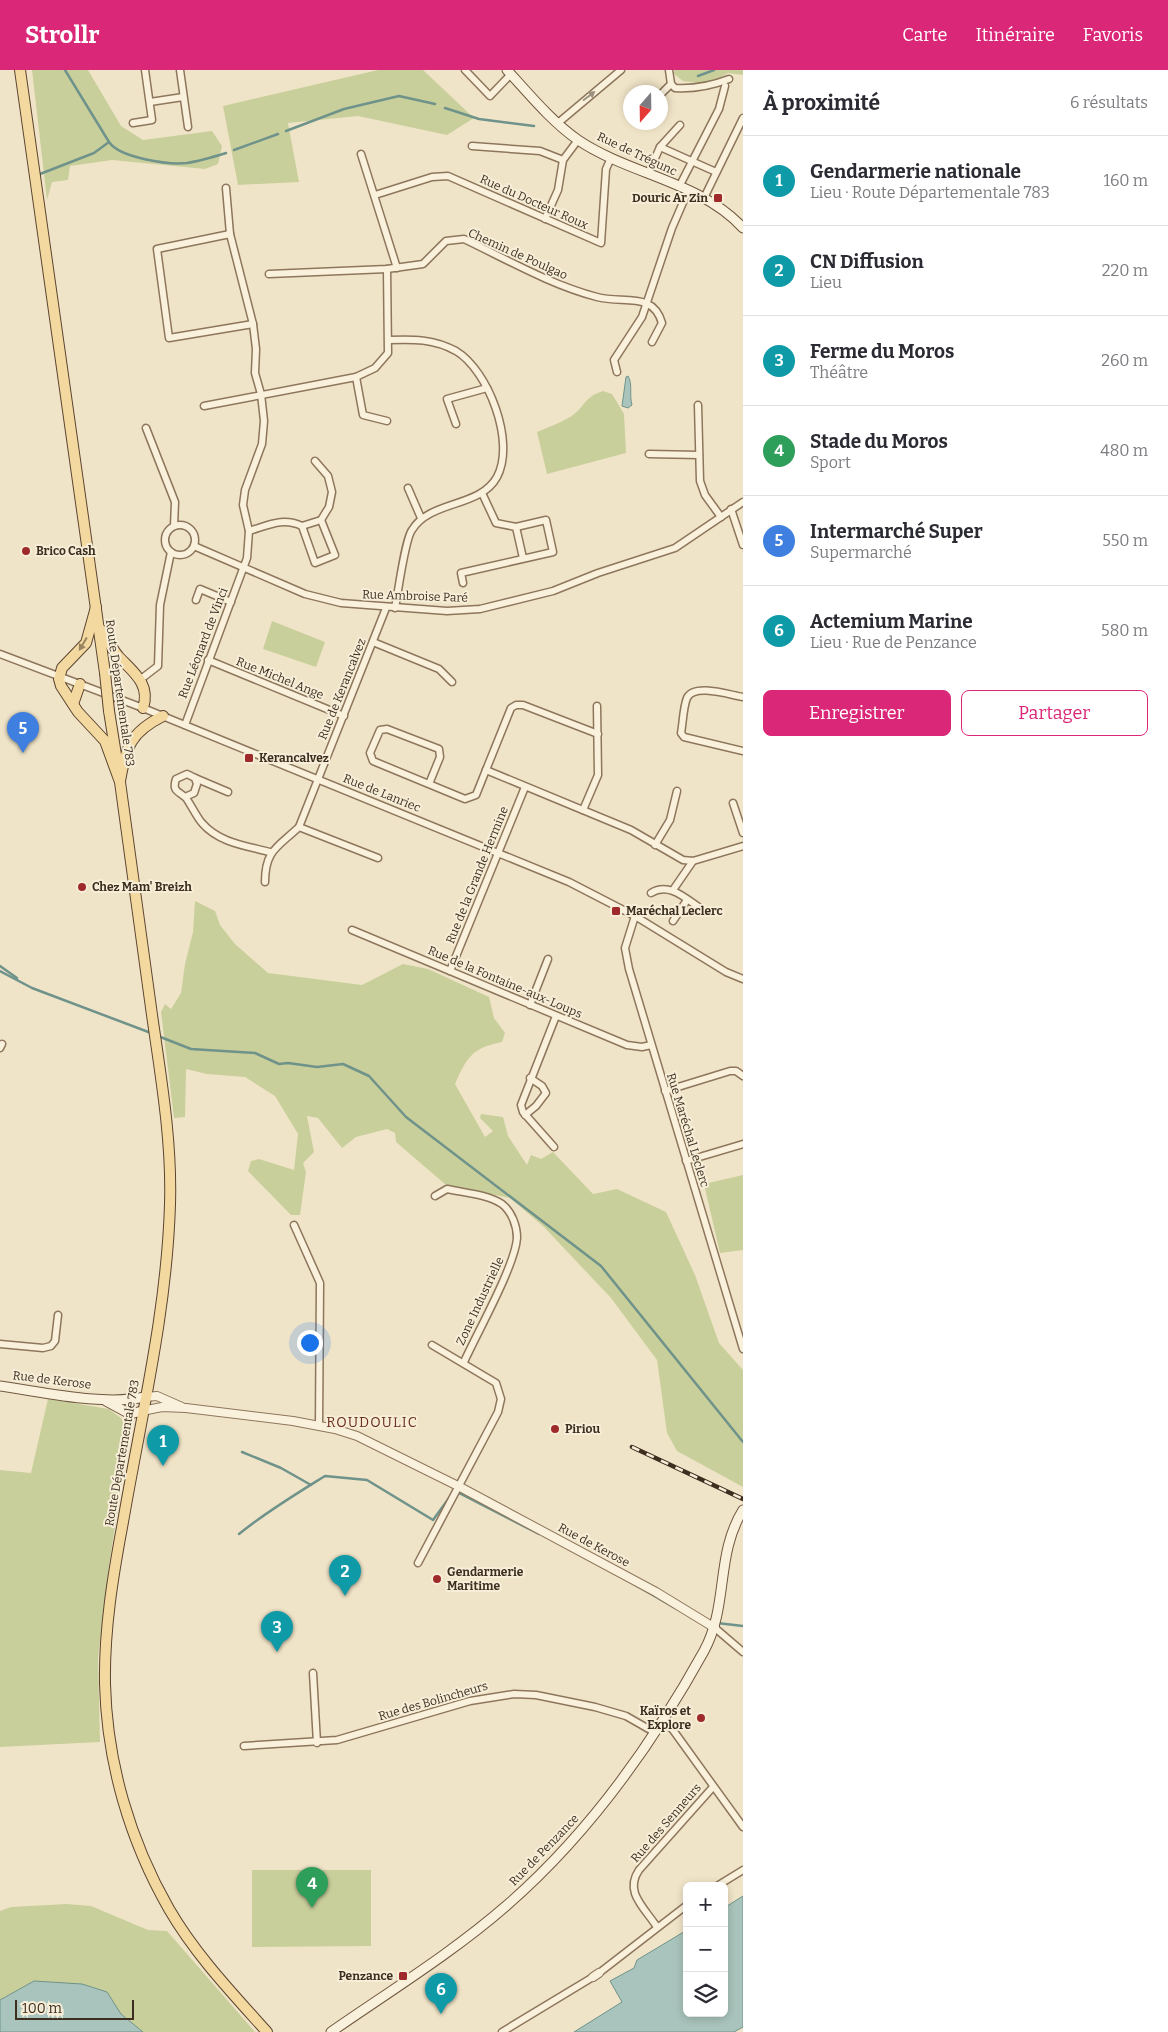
<!DOCTYPE html>
<html lang="fr">
<head>
<meta charset="utf-8">
<style>
  :root { --surface:#fff; --page:#f2f2f3; --text:#2b2b33; --muted:#7c7c81; --line:#e1e1e2; --accent:#db2777 }
  body { margin:0; font-family:Bitter,serif; background:var(--page); color:var(--text) }
  .controls { position:absolute; right:15px; bottom:15px; display:grid; overflow:hidden; border-radius:8px; box-shadow:0 2px 8px #0003 }
  .controls button { width:45px; height:45px; display:grid; place-items:center; padding:0; border:0; border-bottom:1px solid var(--line); background:var(--surface); color:var(--text); font:25px sans-serif }
  .compass { position:absolute; left:623px; top:15px; width:45px; height:45px; border-radius:50%; background:var(--surface); box-shadow:0 2px 8px #0003; rotate:200deg }
  .scale { position:absolute; left:15px; bottom:12px; width:119px; box-sizing:border-box; padding-left:5px; border:2px solid #3d2e20; border-top:0; font-size:14px; line-height:18px; white-space:nowrap; color:#3d2e20; -webkit-text-stroke:4px #f7eed8; paint-order:stroke }
  .you { position:absolute; left:309px; top:1272px; width:18px; height:18px; margin:-12px; border:4px solid #fff; border-radius:50%; background:#1a73e8; box-shadow:0 0 0 8px #1a73e833 }
  .badge { display:grid; place-items:center; width:32px; height:32px; border-radius:50%; background:var(--accent); color:#fff; font-size:16px; font-weight:700 }
  .pin { position:absolute; translate:-50% -41px; filter:drop-shadow(0 1px 2px #0008) }
  .pin::after { content:''; position:absolute; top:26px; width:18px; height:15px; background:inherit; clip-path:polygon(0 0,100% 0,50% 100%) }
  .list { margin:0; padding:0; list-style:none }
  h2 { display:flex; justify-content:space-between; align-items:center; height:65px; margin:0; padding:0 20px; font-size:21px }
  h2 small { font-size:16px; font-weight:400; color:var(--muted) }
  .list li { display:grid; grid-template-columns:32px 1fr auto; gap:15px; align-items:center; box-sizing:border-box; height:90px; padding:0 20px; border-top:1px solid var(--line) }
  .list b { display:block; font-size:19px; white-space:nowrap }
  .list p { margin:0; font-size:16px; white-space:nowrap; color:var(--muted) }
  .list em { font-size:16px; font-style:normal; color:var(--muted) }
  .actions { display:flex; gap:10px; padding:15px 20px }
  .actions a { flex:1; padding:11px 0; border:1px solid var(--accent); border-radius:8px; text-align:center; font-size:18px; color:var(--accent) }
  .actions .main { background:var(--accent); color:#fff }
  .icon { flex:none; width:28px; height:28px; fill:none; stroke:currentColor; stroke-width:2; stroke-linecap:round; stroke-linejoin:round }
  .map { position:relative; flex:none; width:743px; height:1962px; overflow:hidden }
  header { display:flex; align-items:center; gap:30px; box-sizing:border-box; height:70px; padding:0 25px; background:var(--accent); color:#fff }
  header strong { font-size:24px }
  nav { display:flex; gap:28px; margin-inline-start:auto; font-size:18px }
  main { display:flex }
  aside { flex:1; background:var(--surface) }
  .map>svg:first-child { display:block }
</style>
</head>
<body>
<header>
<strong>Strollr</strong>
<nav><a>Carte</a><a>Itinéraire</a><a>Favoris</a></nav>
</header>
<main>
<div class="map">
<svg width="743" height="1962" viewBox="0 0 743 1962">
  <rect width="100%" height="100%" fill="#f0e4c8"/>
  <!-- green -->
  <g fill="#c9cf9b">
    <polygon points="32,0 88,0 121,56 143,70 212,61 222,76 218,94 205,99 112,90 70,96 68,110 52,112 47,130"/>
    <polygon points="378,0 423,0 474,48 447,65 358,46 288,53 299,112 238,115 223,36"/>
    <polygon points="675,0 743,0 743,5 728,3 715,10 698,13 683,11 673,3"/>
    <path d="M603 321 612 324 624 344 626 383 547 404 537 362C548 357 560 353 570 347 586 337 583 327 603 321Z"/>
    <polygon points="272,551 325,572 316,597 263,579"/>
    <path d="M195 831 215 841 220 855 235 874 268 903 362 915 403 894 428 899 489 927 494 948 505 963 502 972C472 978 467 987 455 1014L485 1067 493 1061 480 1048 481 1044 503 1047 508 1066 527 1095 531 1085 541 1089 553 1082 593 1124 617 1119 666 1142 695 1205 719 1273 743 1300V1417L677 1381 667 1363 657 1290 611 1228 544 1157 510 1128 446 1115 396 1072 395 1063 387 1059 356 1067 342 1078 318 1048 307 1046 314 1082 303 1093 306 1102 300 1145H291L248 1101 251 1091 259 1089 294 1100 298 1064 275 1026 245 1007 207 1004 186 999 185 1047 174 1048 161 942 165 934 171 939 181 923 185 894 193 862Z"/>
    <polygon points="743,1105 743,1180 720,1183 704,1114"/>
    <polygon points="48,1329 109,1339 131,1356 109,1495 98,1588 100,1672 0,1677 0,1400 31,1403"/>
    <polygon points="252,1800 371,1800 371,1876 252,1877"/>
    <polygon points="67,1834 91,1836 148,1860 167,1861 255,1962 143,1962 121,1944 107,1922 34,1911 0,1930 0,1841 11,1837"/>
  </g>
  <!-- water -->
  <g fill="#a9c4bc" stroke="#6f938a">
    <path d="M628 306C633 314 629 325 632 335L628 338 622 336 626 307Z"/>
    <polygon points="743,1826 743,1957 734,1962 574,1962 622,1932 610,1911 634,1898 637,1890 687,1860 687,1943 724,1943 724,1838"/>
    <polygon points="34,1911 82,1914 107,1922 121,1944 143,1962 0,1962 0,1930"/>
  </g>
  <g fill="none" stroke-linecap="round" stroke-linejoin="round">
    <!-- stream -->
    <g stroke="#6f938a" stroke-width="2.5">
      <path d="M65 0 109 72C120 88 168 95 187 93 200 91 213 87 226 83"/>
      <polyline points="698,6 714,0"/>
      <polyline points="445,38 479,49 534,56"/>
      <polyline points="286,61 344,39 399,26 435,34"/>
      <polyline points="234,80 278,64"/>
      <polyline points="40,104 94,83 109,72"/>
      <polyline points="0,896 17,908"/>
      <polyline points="0,901 32,918 151,963"/>
      <polyline points="158,966 191,979 255,983 279,994 288,993 317,997 343,994 369,1006 406,1047 601,1196 743,1372"/>
      <polyline points="242,1382 281,1398 311,1415"/>
      <polyline points="457,1422 539,1464"/>
      <path d="M239 1464C266 1442 296 1424 325 1406L367 1410 433 1450 452 1424"/>
      <polyline points="632,1513 675,1538"/>
      <polyline points="717,1553 743,1556"/>
    </g>
    <!-- minor casing -->
    <g stroke="#8d765c" stroke-width="9">
      <g id="minor">
        <polyline points="180,0 188,57"/>
        <polyline points="465,0 490,26 511,4"/>
        <polyline points="669,0 671,14"/>
        <path d="M671 14 675 18C693 19 711 16 729 9"/>
        <polyline points="660,25 671,14"/>
        <polyline points="150,32 183,27"/>
        <polyline points="133,53 152,50 145,0"/>
        <polyline points="558,53 621,0"/>
        <polyline points="472,76 540,81 563,90"/>
        <polyline points="660,77 716,102"/>
        <polyline points="361,84 397,198"/>
        <polyline points="648,104 660,77 680,55"/>
        <polyline points="679,117 719,39 725,16"/>
        <polyline points="375,125 432,107 448,106 601,173 606,99 611,88"/>
        <polyline points="704,128 743,48"/>
        <polyline points="545,149 558,120 563,90 578,70"/>
        <polyline points="230,164 157,179 169,268 253,254"/>
        <path d="M269 204 387 199 423 194 446 171 464 169C508 190 551 215 597 227 623 234 653 221 662 253L652 272"/>
        <path d="M389 270C413 269 434 269 456 281 488 300 516 372 497 407 480 438 430 430 412 460 405 469 398 523 395 538"/>
        <polyline points="617,302 614,290 642,247 672,158 688,121"/>
        <polyline points="356,307 363,345 387,351"/>
        <polyline points="698,335 700,411 705,425 721,447"/>
        <polyline points="204,336 356,307 375,298 388,283 387,199"/>
        <polyline points="456,354 447,329 487,318"/>
        <polyline points="146,358 175,432 174,456"/>
        <polyline points="649,384 699,385"/>
        <polyline points="408,418 421,448"/>
        <polyline points="731,439 743,475"/>
        <circle cx="180" cy="470" r="15"/>
        <polyline points="302,456 315,493 335,485 321,450"/>
        <polyline points="516,457 523,488"/>
        <path d="M249 461C269 455 283 447 302 456L321 450 329 437 332 422 328 406 315 391"/>
        <polyline points="194,476 305,524 341,533 447,541 480,539 553,521 598,503 675,478 743,432"/>
        <polyline points="463,513 461,503 553,482 546,450 516,457 496,453 482,423"/>
        <polyline points="196,530 200,519 231,532"/>
        <polyline points="373,572 439,599 452,612"/>
        <polyline points="0,584 143,638 569,812 635,846 726,902 743,909"/>
        <polyline points="208,590 344,646"/>
        <polyline points="141,609 158,596 160,535 171,482"/>
        <path d="M743 627C730 625 694 613 687 628 683 638 683 653 681 663L684 667 743 681"/>
        <polyline points="185,655 247,488 249,461 243,435 245,420 262,374 264,351 261,324 255,303 256,279 253,254 230,164 226,118"/>
        <polyline points="486,700 511,638 516,635 523,635 598,664"/>
        <polyline points="195,708 228,722"/>
        <polyline points="429,714 440,687 439,679 387,659 380,660 370,683 373,691 465,729 476,725 486,700 631,760 683,790 693,791 743,776"/>
        <path d="M185 727 194 723 197 714 195 708 187 704 176 709C172 721 178 721 185 727 188 729 197 748 202 753 219 773 247 776 270 782"/>
        <polyline points="733,733 743,763"/>
        <polyline points="583,740 598,705 597,636"/>
        <polyline points="299,757 378,788"/>
        <polyline points="655,775 670,750 677,721"/>
        <path d="M265 812C265 780 278 777 299 757L386 538"/>
        <polyline points="673,820 693,791"/>
        <path d="M651 823C669 812 685 828 700 838"/>
        <polyline points="635,846 625,878 629,899 743,1279"/>
        <polyline points="673,851 687,830"/>
        <polyline points="352,860 627,975 642,977 651,975"/>
        <polyline points="450,901 525,717"/>
        <polyline points="530,935 548,889"/>
        <polyline points="0,978 2,974"/>
        <polyline points="665,1021 730,1001 736,1001 743,1006"/>
        <polyline points="525,1045 536,1036 546,1023 542,1016 530,1008"/>
        <polyline points="554,1077 523,1042 521,1035 556,946"/>
        <polyline points="686,1091 743,1074"/>
        <path d="M435 1126 447 1119C464 1123 487 1124 502 1134 512 1142 517 1156 517 1168 515 1196 477 1263 464 1292"/>
        <polyline points="294,1155 320,1213 319,1356"/>
        <polyline points="0,1274 43,1278 51,1276 55,1271 58,1245"/>
        <polyline points="418,1493 498,1342 501,1329 496,1313 432,1275"/>
        <polyline points="715,1558 743,1582"/>
        <polyline points="313,1603 317,1673"/>
        <polyline points="662,1650 673,1660 743,1757"/>
        <polyline points="244,1676 337,1670 470,1631 514,1624 536,1625 595,1637 626,1646 654,1662"/>
        <polyline points="717,1816 743,1800"/>
        <path d="M657 1857C644 1837 624 1822 639 1800L713 1717"/>
        <polyline points="599,1903 687,1835"/>
        <polyline points="502,1962 593,1907"/>
      </g>
    </g>
    <!-- tertiary casing -->
    <g stroke="#8d765c" stroke-width="10">
      <g id="tertiary">
        <polyline points="145,1327 157,1326 182,1337"/>
        <polyline points="142,1341 162,1337 186,1338 293,1351 335,1359 357,1366 460,1417 656,1522 715,1558"/>
        <polyline points="593,1907 599,1903"/>
      </g>
    </g>
    <!-- secondary casing -->
    <g stroke="#6f573f" stroke-width="11">
      <g id="secondary">
        <path d="M507 0C529 24 552 52 578 70 630 105 700 111 743 158"/>
        <path d="M0 1316C43 1322 103 1336 145 1327"/>
        <polyline points="106,1331 130,1344 142,1341"/>
        <path d="M331 1962C390 1921 452 1883 506 1836 588 1765 652 1675 704 1581 729 1535 715 1485 743 1440"/>
      </g>
    </g>
    <!-- primary casing -->
    <g stroke="#5b4430" stroke-width="12">
      <g id="primary">
        <polyline points="20,0 105,603"/>
        <path d="M96 537 86 573 62 598 59 609 61 616 78 642 105 671 120 712C131 790 141 867 152 945 161 1008 172 1071 170 1134 167 1241 141 1347 123 1452 113 1505 104 1560 105 1614 107 1693 130 1771 169 1839 195 1884 232 1923 267 1962"/>
        <path d="M101 560C107 569 112 579 119 587 133 602 151 614 143 638"/>
        <polyline points="73,634 80,614"/>
        <polyline points="109,641 117,691"/>
        <path d="M120 711C126 676 131 662 163 646"/>
      </g>
    </g>
    <!-- minor -->
    <use href="#minor" stroke="#faf1dc" stroke-width="6"/>
    <!-- tertiary -->
    <use href="#tertiary" stroke="#faf1dc" stroke-width="8"/>
    <!-- secondary -->
    <use href="#secondary" stroke="#faf1dc" stroke-width="9"/>
    <!-- primary -->
    <use href="#primary" stroke="#f3d9a0" stroke-width="10"/>
    <!-- rail casing -->
    <g stroke="#3d2e20" stroke-width="4.5">
      <polyline id="rail" points="632,1377 743,1429"/>
    </g>
    <!-- rail -->
    <use href="#rail" stroke="#f7eed8" stroke-width="2.5" stroke-dasharray="8" stroke-linecap="butt"/>
    <!-- primary-bridge casing -->
    <g stroke="#5b4430" stroke-width="12" stroke-linecap="butt">
      <polyline id="primary-bridge" points="105,603 109,641"/>
    </g>
    <!-- primary-bridge -->
    <use href="#primary-bridge" stroke="#f3d9a0" stroke-width="10"/>
  </g>
  <!-- one-way arrows -->
  <defs><path id="oneway-solid" d="M-6-.8H1V-3.2L6.5 0L1 3.2V.8H-6Z" transform="scale(1.25)"/></defs>
  <use fill="#9c907e" href="#oneway-solid" transform="translate(589 26) rotate(-37)"/>
  <use fill="#988460" href="#oneway-solid" transform="translate(83 574) rotate(121)"/>
  <!-- markers -->
  <g fill="#9e2a2b" stroke="#f7eed8" stroke-width="2">
    <rect x="713" y="123" width="10" height="10" rx="2.5"/>
    <circle cx="26" cy="481" r="5"/>
    <rect x="244" y="683" width="10" height="10" rx="2.5"/>
    <circle cx="82" cy="817" r="5"/>
    <rect x="611" y="836" width="10" height="10" rx="2.5"/>
    <circle cx="555" cy="1359" r="5"/>
    <circle cx="437" cy="1509" r="5"/>
    <circle cx="701" cy="1648" r="5"/>
    <rect x="398" y="1901" width="10" height="10" rx="2.5"/>
  </g>
  <g text-anchor="middle" dominant-baseline="central" stroke-width="4" stroke-linejoin="round" paint-order="stroke">
    <!-- street labels -->
    <g font-size="12" fill="#3d2e20" stroke="#f7eed8">
      <text transform="translate(637 84) rotate(25)">Rue de Trégunc</text>
      <text transform="translate(534 132) rotate(24)">Rue du Docteur Roux</text>
      <text transform="translate(518 184) rotate(24)">Chemin de Poulgao</text>
      <text transform="translate(415 526) rotate(2)">Rue Ambroise Paré</text>
      <text transform="translate(203 573) rotate(-69)">Rue Léonard de Vinci</text>
      <text transform="translate(280 608) rotate(22)">Rue Michel Ange</text>
      <text transform="translate(342 619) rotate(-68)">Rue de Kerancalvez</text>
      <text transform="translate(120 623) rotate(82)">Route Départementale 783</text>
      <text transform="translate(382 723) rotate(22)">Rue de Lanriec</text>
      <text transform="translate(477 805) rotate(-68)">Rue de la Grande Hermine</text>
      <text transform="translate(505 912) rotate(23)">Rue de la Fontaine-aux-Loups</text>
      <text transform="translate(688 1060) rotate(73)">Rue Maréchal Leclerc</text>
      <text transform="translate(480 1231) rotate(-65)">Zone Industrielle</text>
      <text transform="translate(52 1310) rotate(7)">Rue de Kerose</text>
      <text transform="translate(122 1383) rotate(-80)">Route Départementale 783</text>
      <text transform="translate(594 1475) rotate(28)">Rue de Kerose</text>
      <text transform="translate(433 1631) rotate(-16)">Rue des Bolincheurs</text>
      <text transform="translate(666 1753) rotate(-49)">Rue des Senneurs</text>
      <text transform="translate(544 1780) rotate(-46)">Rue de Penzance</text>
    </g>
    <!-- poi labels -->
    <g font-size="12" font-weight="bold" fill="#3d2e20" stroke="#f7eed8" text-anchor="start">
      <text x="708" y="128" text-anchor="end">Douric Ar Zin</text>
      <text x="36" y="481">Brico Cash</text>
      <text x="259" y="688">Kerancalvez</text>
      <text x="92" y="817">Chez Mam' Breizh</text>
      <text x="626" y="841">Maréchal Leclerc</text>
      <text x="565" y="1359">Piriou</text>
      <text x="447" y="1502">Gendarmerie<tspan x="447" dy="14">Maritime</tspan></text>
      <text x="691" y="1641" text-anchor="end">Kaïros et<tspan x="691" dy="14">Explore</tspan></text>
      <text x="393" y="1906" text-anchor="end">Penzance</text>
    </g>
    <!-- neighbourhood labels -->
    <g font-size="14" letter-spacing="1" fill="#6b2e1e" stroke="#f7eed8">
      <text x="372" y="1352">ROUDOULIC</text>
    </g>
  </g>
</svg>
<div class="controls">
<button>+</button>
<button>−</button>
<button><svg class="icon" aria-label="layers" viewBox="0 0 24 24"><path d="M12 4l9 5-9 5-9-5zM3 14l9 5 9-5"/></svg></button>
</div>
<svg class="compass" viewBox="-18 -18 36 36"><path d="M0-13l5 13h-10z" fill="#e53935"/><path d="M0 13l5-13h-10z" fill="#7c7c81"/></svg>
<div class="scale">100 m</div>
<div class="you"></div>
<div class="pin badge" style="left:163px;top:1396px;background:#0f9aa8">1</div>
<div class="pin badge" style="left:345px;top:1526px;background:#0f9aa8">2</div>
<div class="pin badge" style="left:277px;top:1582px;background:#0f9aa8">3</div>
<div class="pin badge" style="left:312px;top:1838px;background:#2e9e5b">4</div>
<div class="pin badge" style="left:23px;top:683px;background:#3f7fe0">5</div>
<div class="pin badge" style="left:441px;top:1944px;background:#0f9aa8">6</div>
</div>
<aside>
<h2>À proximité<small>6 résultats</small></h2>
<ul class="list">
<li><span class="badge" style="background:#0f9aa8">1</span><div><b>Gendarmerie nationale</b><p>Lieu · Route Départementale 783</p></div><em>160 m</em></li>
<li><span class="badge" style="background:#0f9aa8">2</span><div><b>CN Diffusion</b><p>Lieu</p></div><em>220 m</em></li>
<li><span class="badge" style="background:#0f9aa8">3</span><div><b>Ferme du Moros</b><p>Théâtre</p></div><em>260 m</em></li>
<li><span class="badge" style="background:#2e9e5b">4</span><div><b>Stade du Moros</b><p>Sport</p></div><em>480 m</em></li>
<li><span class="badge" style="background:#3f7fe0">5</span><div><b>Intermarché Super</b><p>Supermarché</p></div><em>550 m</em></li>
<li><span class="badge" style="background:#0f9aa8">6</span><div><b>Actemium Marine</b><p>Lieu · Rue de Penzance</p></div><em>580 m</em></li>
</ul>
<div class="actions"><a class="main">Enregistrer</a><a>Partager</a></div>
</aside>
</main>
</body>
</html>
